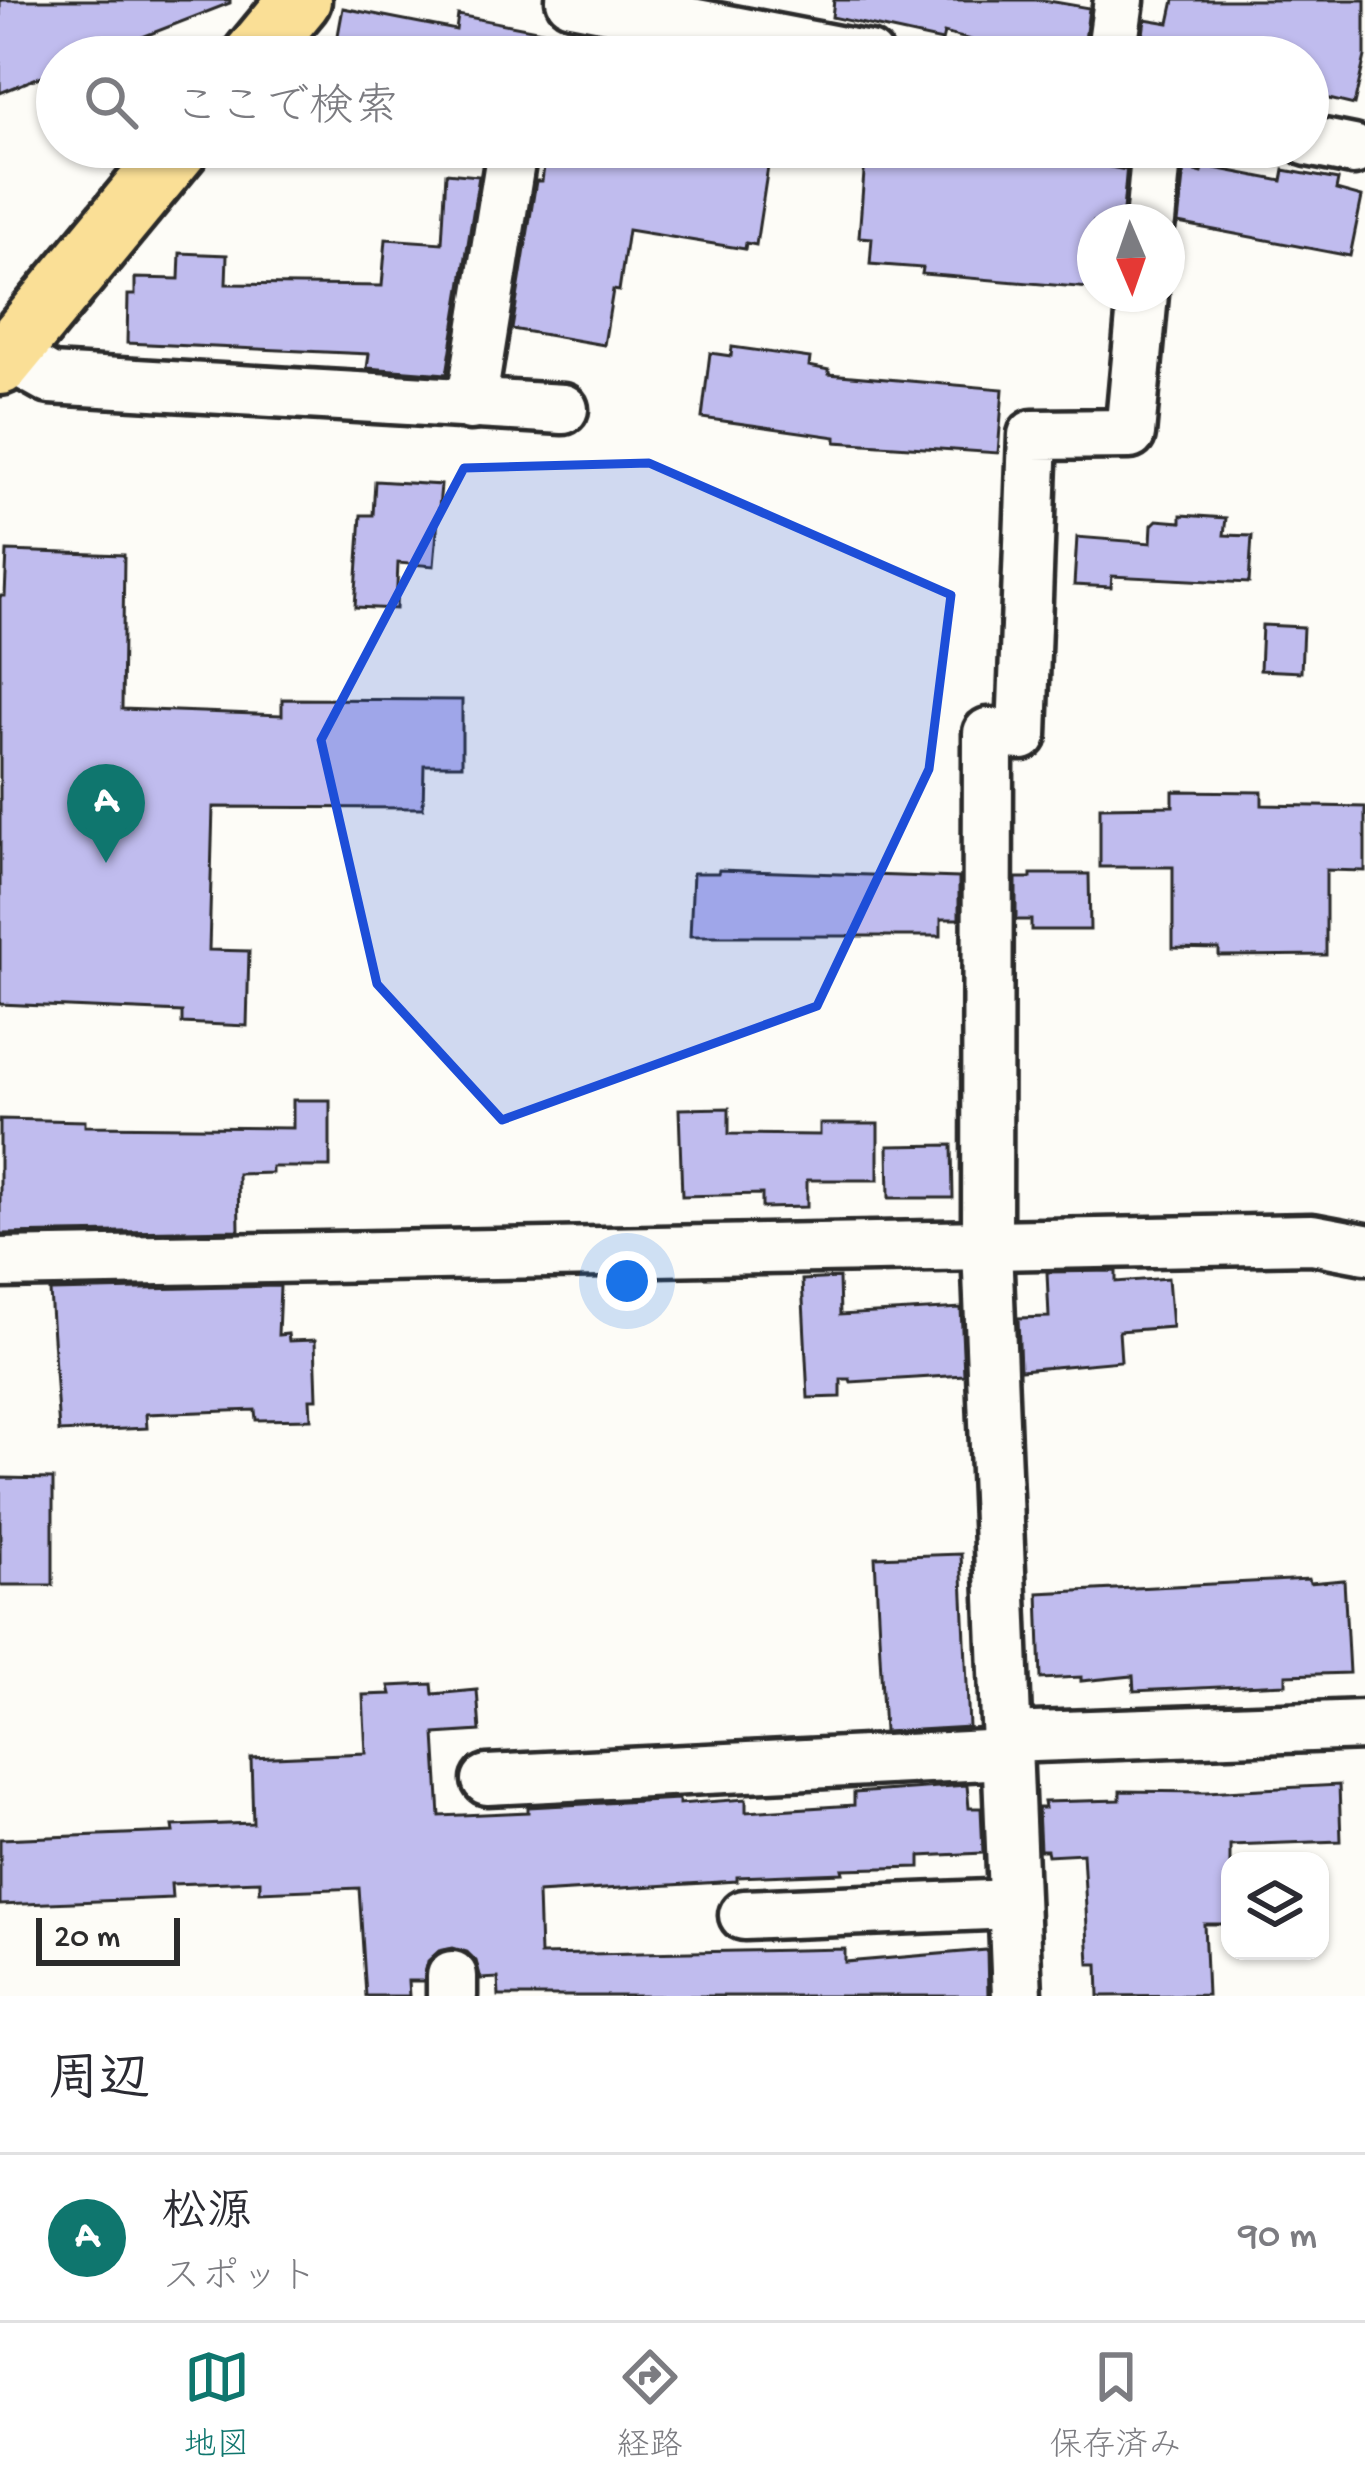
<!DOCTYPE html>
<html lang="ja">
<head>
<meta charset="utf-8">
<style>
  :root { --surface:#fff; --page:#f7f7f7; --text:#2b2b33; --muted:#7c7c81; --line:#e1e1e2; --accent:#0f766e }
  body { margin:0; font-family:"Gochi Hand","Klee One",sans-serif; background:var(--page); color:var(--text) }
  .controls { position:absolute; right:36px; bottom:36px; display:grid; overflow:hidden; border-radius:24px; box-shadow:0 3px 9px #0004 }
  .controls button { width:108px; height:108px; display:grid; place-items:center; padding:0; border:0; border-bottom:3px solid var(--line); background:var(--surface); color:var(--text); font:60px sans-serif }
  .compass { position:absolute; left:1077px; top:204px; width:108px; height:108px; border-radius:50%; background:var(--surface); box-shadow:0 3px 9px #0004; rotate:178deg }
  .scale { position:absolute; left:36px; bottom:30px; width:144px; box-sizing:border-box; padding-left:12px; border:6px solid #2b2b2b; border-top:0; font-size:33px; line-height:42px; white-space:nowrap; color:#2b2b2b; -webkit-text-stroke:9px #fdfcf7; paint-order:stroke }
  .you { position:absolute; left:627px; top:1281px; width:42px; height:42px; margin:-30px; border:9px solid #fff; border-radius:50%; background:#1a73e8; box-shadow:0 0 0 18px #1a73e833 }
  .badge { display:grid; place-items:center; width:78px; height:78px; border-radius:50%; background:var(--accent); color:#fff; font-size:39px; font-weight:700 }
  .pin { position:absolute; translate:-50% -99px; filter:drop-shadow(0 3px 6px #0008) }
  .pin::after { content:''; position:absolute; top:63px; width:42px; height:36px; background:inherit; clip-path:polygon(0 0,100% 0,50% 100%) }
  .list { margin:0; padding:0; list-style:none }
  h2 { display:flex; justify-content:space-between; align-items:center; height:156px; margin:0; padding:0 48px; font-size:51px }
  h2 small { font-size:39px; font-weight:400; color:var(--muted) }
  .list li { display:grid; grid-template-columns:78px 1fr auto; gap:36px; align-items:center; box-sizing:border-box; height:168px; padding:0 48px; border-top:3px solid var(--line) }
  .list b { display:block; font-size:45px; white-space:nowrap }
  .list p { margin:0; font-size:39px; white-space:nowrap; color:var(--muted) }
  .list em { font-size:39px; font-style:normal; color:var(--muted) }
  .icon { flex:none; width:66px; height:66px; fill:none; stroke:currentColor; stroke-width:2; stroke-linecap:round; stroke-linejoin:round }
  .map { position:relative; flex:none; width:1365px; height:1996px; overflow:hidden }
  .search { position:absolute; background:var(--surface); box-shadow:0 3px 9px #0004; left:36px; right:36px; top:36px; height:132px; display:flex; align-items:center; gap:30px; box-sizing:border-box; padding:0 42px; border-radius:66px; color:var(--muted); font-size:45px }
  .sheet { height:324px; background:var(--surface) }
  nav { display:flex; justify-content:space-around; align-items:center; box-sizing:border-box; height:168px; border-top:3px solid var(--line); background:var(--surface); font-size:33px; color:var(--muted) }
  nav a { display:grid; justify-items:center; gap:6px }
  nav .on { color:var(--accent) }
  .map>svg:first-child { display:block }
</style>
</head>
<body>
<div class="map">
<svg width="1365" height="1996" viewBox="0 0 1365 1996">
  <rect width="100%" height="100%" fill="#fdfcf7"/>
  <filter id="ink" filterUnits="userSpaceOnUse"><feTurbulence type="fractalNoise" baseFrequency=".00833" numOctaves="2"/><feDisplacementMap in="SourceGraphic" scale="24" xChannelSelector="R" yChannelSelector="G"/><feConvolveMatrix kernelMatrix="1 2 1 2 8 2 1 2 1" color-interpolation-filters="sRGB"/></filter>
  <g filter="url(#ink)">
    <!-- building -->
    <g fill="#c0bcee" stroke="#2b2b2b" stroke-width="3">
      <polygon points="0,0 230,0 230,3 91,57 57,57 57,70 0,93"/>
      <polygon points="834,0 1043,0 1089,8 1083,57 1037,57 944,33 942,41 832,17"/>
      <polygon points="1174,0 1365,0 1365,56 1354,105 1308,94 1308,57 1140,57 1145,19 1169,23"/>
      <polygon points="343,8 456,30 458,15 578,38 576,57 334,57"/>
      <polygon points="575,147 771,147 756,245 746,243 745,249 628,230 619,291 613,290 604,345 512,329 536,181 542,181 546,153 572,158"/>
      <polygon points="866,147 1050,147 1047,155 1126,170 1127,165 1122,222 1094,222 1089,288 922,274 923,268 870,264 872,238 859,237"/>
      <polygon points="1204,166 1282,181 1284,170 1338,180 1336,190 1362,197 1350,256 1178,223 1184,168 1202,173"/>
      <polygon points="446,173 479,176 447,374 367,368 369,354 127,343 128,295 135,295 135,278 179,279 180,253 227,255 226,284 382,286 386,239 442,243"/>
      <polygon points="732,347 810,358 809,366 829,370 829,374 1003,389 998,453 836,442 836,437 702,418 710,353 731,356"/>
      <polygon points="375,481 441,485 434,566 398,563 396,609 355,607 361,515 373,515"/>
      <polygon points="1181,515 1226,518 1224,535 1252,536 1249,583 1112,576 1111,587 1074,585 1077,537 1151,543 1152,525 1157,520 1181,522"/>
      <polygon points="7,551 124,555 122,709 282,715 282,699 462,700 462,765 424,765 423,808 213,807 209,950 249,951 247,1026 182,1023 182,1012 0,1004 0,596 5,596"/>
      <polygon points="1262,625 1303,627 1301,672 1260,670"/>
      <polygon points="1173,791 1262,792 1262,805 1365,807 1365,871 1326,870 1326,955 1219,956 1219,949 1173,948 1173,867 1100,867 1100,807 1173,806"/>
      <polygon points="719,870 959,878 959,919 941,919 941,936 690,936 693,873 718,873"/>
      <polygon points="1031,874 1089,874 1090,930 1031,930 1031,920 1016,920 1016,878 1031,878"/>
      <polygon points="293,1100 330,1100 330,1167 272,1167 272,1173 238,1174 239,1230 0,1234 0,1119 85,1121 85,1126 293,1128"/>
      <polygon points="729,1108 729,1134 820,1135 820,1124 878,1124 878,1180 807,1180 807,1207 762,1208 762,1194 682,1196 679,1109"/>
      <polygon points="952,1145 953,1198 889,1198 888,1146"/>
      <polygon points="1116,1271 1116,1282 1168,1278 1172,1327 1119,1331 1121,1361 1020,1370 1018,1318 1049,1317 1047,1272"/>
      <polygon points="839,1278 840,1315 961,1308 964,1375 851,1382 850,1379 841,1379 841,1397 808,1398 802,1280"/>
      <polygon points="280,1286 278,1335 288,1334 289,1341 315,1340 317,1399 310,1399 311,1419 256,1420 255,1410 146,1414 147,1428 59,1432 50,1291"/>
      <polygon points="0,1478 53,1479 53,1585 0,1585"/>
      <polygon points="961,1554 969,1727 884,1732 875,1557"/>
      <polygon points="1309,1579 1310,1583 1344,1580 1349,1673 1286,1675 1286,1684 1134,1691 1133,1676 1081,1681 1081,1677 1041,1679 1038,1593"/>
      <polygon points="432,1684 433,1694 477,1690 480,1731 435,1734 440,1816 528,1812 528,1807 679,1799 679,1804 746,1799 746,1812 854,1805 854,1793 967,1785 969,1808 981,1808 983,1853 920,1856 920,1867 842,1869 843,1873 737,1877 737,1881 538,1893 540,1955 845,1949 845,1962 987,1950 988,1996 499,1996 498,1978 481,1979 476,1961 467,1952 453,1948 439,1951 428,1961 424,1981 408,1981 409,1996 366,1996 359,1888 260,1892 260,1881 171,1884 172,1898 0,1905 0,1839 174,1832 173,1826 253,1823 251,1758 366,1753 363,1695 391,1694 389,1686"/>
      <polygon points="1339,1785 1341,1841 1230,1845 1230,1924 1204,1924 1207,1995 1099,1996 1098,1964 1089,1964 1083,1853 1048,1855 1047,1850 1040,1850 1038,1808 1045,1808 1044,1802 1120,1800 1120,1791 1206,1792"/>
    </g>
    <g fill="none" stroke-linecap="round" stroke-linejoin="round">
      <!-- minor casing -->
      <g stroke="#2b2b2b" stroke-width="57">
        <g id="minor">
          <polyline points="571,0 869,57"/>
          <polyline points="1111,57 1119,0"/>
          <polyline points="1308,141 1353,150"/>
          <polyline points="1150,222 1157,147"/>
          <polyline points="7,355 50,379 563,409"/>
          <polyline points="471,405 512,150"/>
          <polyline points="0,1263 1312,1239 1365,1249"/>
          <polyline points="1007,1738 1365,1725"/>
          <polyline points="487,1780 1007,1754"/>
          <polyline points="744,1915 1013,1904"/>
          <polyline points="452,1976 452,1996"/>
          <polyline points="1017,1996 987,1247 988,733 1022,735 1033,435 1130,434 1143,294"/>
        </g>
      </g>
      <!-- major casing -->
      <g stroke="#2b2b2b" stroke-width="69">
        <g id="major">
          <polyline points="253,57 300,0"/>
          <polyline points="0,364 179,147"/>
        </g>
      </g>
      <!-- minor -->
      <use href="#minor" stroke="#fdfcf7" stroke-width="48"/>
      <!-- major -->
      <use href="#major" stroke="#fadf96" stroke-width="60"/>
    </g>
  </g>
  <!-- marked area -->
  <path fill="#1d4ed8" fill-opacity="0.2" stroke="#1d4ed8" stroke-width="9" stroke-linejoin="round" d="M649 463 951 595 929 769 817 1006 502 1120 377 984 321 740 464 468Z"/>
</svg>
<div class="controls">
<button><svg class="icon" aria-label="layers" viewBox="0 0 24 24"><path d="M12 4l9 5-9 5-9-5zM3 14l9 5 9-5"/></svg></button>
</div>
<svg class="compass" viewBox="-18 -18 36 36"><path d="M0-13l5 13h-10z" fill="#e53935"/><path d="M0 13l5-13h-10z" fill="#7c7c81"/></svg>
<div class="scale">20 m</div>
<div class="you"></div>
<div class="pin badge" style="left:106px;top:863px">A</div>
<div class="search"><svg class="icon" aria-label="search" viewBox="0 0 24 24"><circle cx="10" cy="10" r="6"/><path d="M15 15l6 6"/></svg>ここで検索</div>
</div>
<section class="sheet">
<h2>周辺<small></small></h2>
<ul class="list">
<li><span class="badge">A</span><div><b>松源</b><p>スポット</p></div><em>90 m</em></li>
</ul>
</section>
<nav>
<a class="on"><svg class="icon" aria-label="map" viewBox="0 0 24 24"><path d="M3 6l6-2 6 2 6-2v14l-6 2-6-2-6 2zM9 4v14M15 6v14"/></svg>地図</a>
<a><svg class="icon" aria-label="directions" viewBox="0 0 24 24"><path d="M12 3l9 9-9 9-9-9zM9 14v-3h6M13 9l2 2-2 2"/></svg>経路</a>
<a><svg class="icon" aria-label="saved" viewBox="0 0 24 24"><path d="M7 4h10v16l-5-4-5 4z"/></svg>保存済み</a>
</nav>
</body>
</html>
